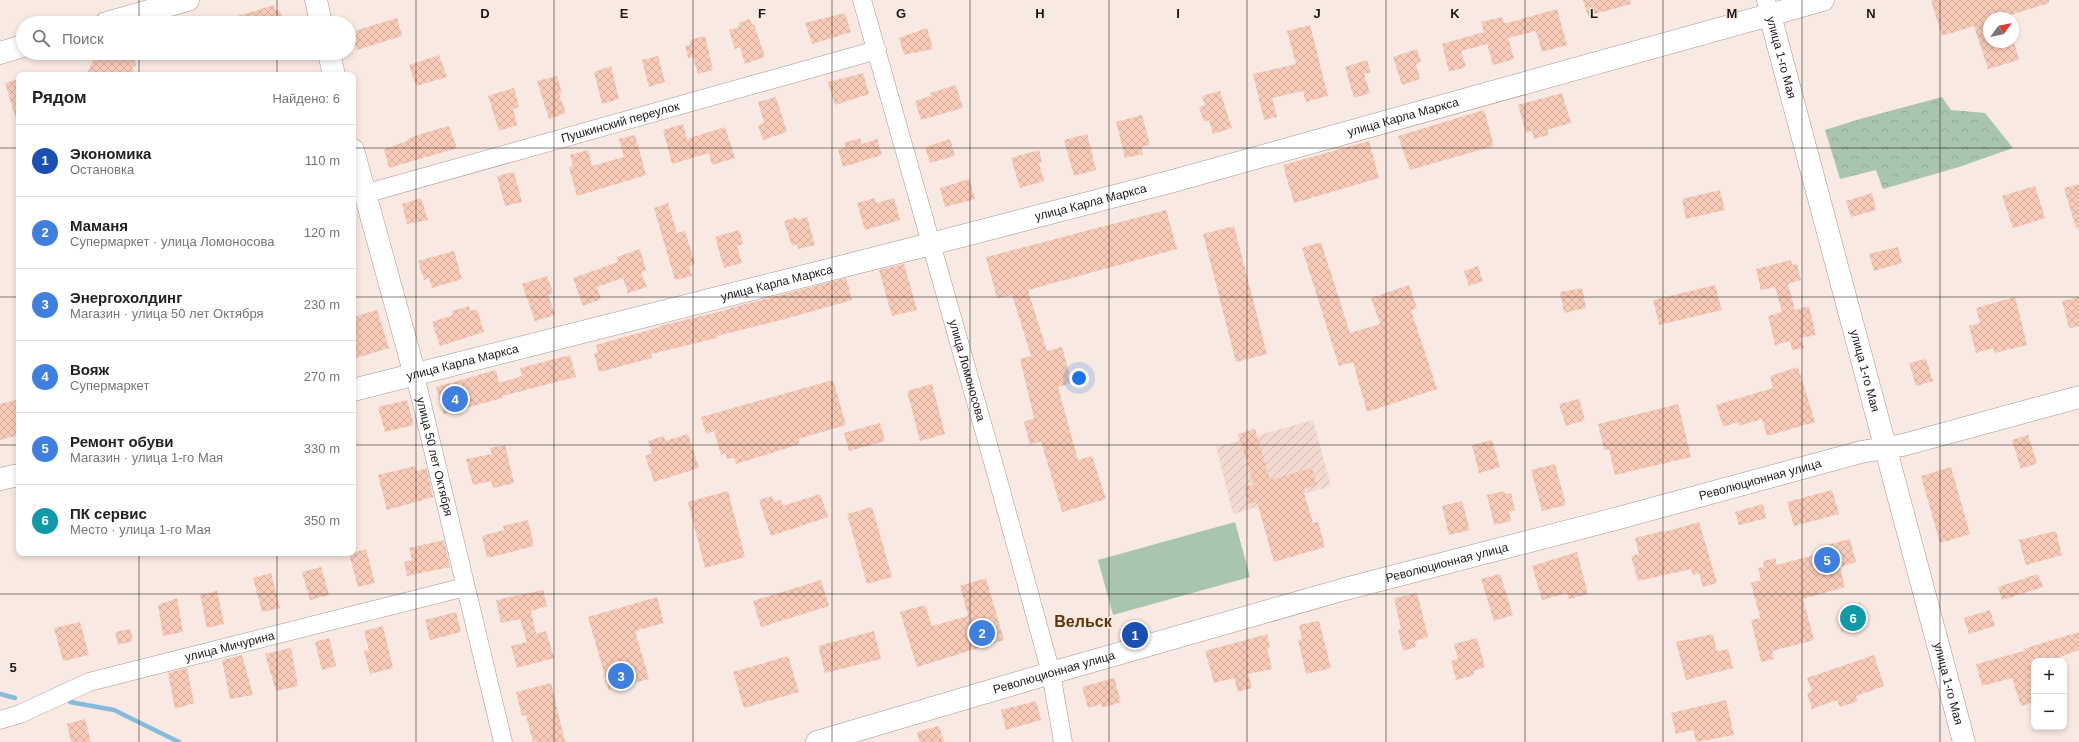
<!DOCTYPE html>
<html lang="ru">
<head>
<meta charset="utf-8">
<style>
  :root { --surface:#fff; --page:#f2f2f2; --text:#222; --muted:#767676; --line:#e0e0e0; --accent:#db2777 }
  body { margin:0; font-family:Helvetica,sans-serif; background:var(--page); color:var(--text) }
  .controls { position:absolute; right:12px; bottom:12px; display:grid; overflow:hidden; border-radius:8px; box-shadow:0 2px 6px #0003 }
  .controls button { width:36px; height:36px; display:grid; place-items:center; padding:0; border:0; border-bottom:1px solid var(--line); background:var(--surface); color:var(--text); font:20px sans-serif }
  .compass { position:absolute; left:1983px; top:12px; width:36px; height:36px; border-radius:50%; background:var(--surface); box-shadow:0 2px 6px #0003; rotate:57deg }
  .you { position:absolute; left:1079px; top:378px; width:14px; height:14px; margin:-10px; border:3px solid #fff; border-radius:50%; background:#1a73e8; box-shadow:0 0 0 6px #1a73e833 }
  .badge { display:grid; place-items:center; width:26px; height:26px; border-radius:50%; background:var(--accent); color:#fff; font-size:13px; font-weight:700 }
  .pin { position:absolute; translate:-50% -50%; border:2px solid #fff; box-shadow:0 1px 4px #0006 }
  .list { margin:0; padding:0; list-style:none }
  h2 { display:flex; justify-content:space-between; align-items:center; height:52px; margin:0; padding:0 16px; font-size:17px }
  h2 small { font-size:13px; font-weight:400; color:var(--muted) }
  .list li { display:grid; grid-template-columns:26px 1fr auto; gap:12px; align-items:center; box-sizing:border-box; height:72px; padding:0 16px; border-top:1px solid var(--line) }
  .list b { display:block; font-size:15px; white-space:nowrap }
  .list p { margin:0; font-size:13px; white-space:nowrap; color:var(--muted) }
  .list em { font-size:13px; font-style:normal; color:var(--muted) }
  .icon { flex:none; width:22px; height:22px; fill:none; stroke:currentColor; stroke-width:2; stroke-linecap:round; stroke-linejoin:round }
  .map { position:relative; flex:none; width:2079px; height:742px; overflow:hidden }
  .search { position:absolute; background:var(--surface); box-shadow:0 2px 6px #0003; left:16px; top:16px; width:340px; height:44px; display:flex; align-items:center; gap:10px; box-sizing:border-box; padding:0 14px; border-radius:22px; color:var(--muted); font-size:15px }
  .panel { position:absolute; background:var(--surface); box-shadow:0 2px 6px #0003; left:16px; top:72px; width:340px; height:484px; border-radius:8px }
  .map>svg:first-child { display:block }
</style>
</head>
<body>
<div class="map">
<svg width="2079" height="742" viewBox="0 0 2079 742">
  <defs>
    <pattern id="industrial-furrows" width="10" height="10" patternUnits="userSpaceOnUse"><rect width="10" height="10" fill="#f2dad1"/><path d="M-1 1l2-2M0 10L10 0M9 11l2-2" fill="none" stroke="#cfbab3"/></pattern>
    <pattern id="park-crowns" width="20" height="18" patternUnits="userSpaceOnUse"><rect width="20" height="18" fill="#a9c5ae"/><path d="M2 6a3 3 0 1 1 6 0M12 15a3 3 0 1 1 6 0" fill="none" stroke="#91a995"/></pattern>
    <pattern id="building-cross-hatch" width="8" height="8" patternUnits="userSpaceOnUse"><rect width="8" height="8" fill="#f8cbb9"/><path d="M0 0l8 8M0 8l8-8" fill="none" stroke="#d4ae9e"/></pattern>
  </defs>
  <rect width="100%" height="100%" fill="#f9e9e3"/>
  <!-- industrial -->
  <polygon fill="url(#industrial-furrows)" points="1313,420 1331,486 1233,514 1216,447"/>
  <!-- park -->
  <polygon fill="url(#park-crowns)" points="1942,97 1951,110 1985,113 2013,148 1959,167 1883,189 1876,170 1840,179 1825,130 1860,119"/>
  <!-- garden -->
  <polygon fill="#a9c5ae" points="1235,522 1250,577 1113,615 1098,560"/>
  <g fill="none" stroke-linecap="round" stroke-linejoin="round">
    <!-- stream -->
    <g stroke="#88badc" stroke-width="4.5">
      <polyline points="0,694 15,698"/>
      <polyline points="70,702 114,710 179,742"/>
    </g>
  </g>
  <!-- building -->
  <g fill="url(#building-cross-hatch)">
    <polygon points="1583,0 1630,0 1631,4 1588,16"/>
    <polygon points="1931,0 2049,0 2049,3 2001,18 1989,18 1989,42 2014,42 2019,60 1988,69 1974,26 1942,36"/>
    <polygon points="274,5 276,11 280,10 284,23 225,23 224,20"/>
    <polygon points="1557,9 1567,45 1542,52 1536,31 1508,38 1514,59 1493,65 1487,44 1461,51 1466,67 1449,72 1442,44 1484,32 1481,22 1502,17 1504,23 1511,22"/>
    <polygon points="845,13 851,32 812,44 805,23"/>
    <polygon points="397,18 402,36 357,50 351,32"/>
    <polygon points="750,19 752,25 754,24 765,57 745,64 740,47 735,49 729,30 739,27 738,23"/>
    <polygon points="1310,25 1328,96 1306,102 1303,91 1272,98 1277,117 1264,120 1253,74 1296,64 1287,31"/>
    <polygon points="927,28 933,49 904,55 899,38"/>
    <polygon points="705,36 713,70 698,74 693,57 688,58 685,46 691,45 690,40"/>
    <polygon points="1417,49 1421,62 1416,64 1420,79 1402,85 1393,57"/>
    <polygon points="108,53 133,53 136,66 132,67 134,72 121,75 86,75 95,57"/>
    <polygon points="439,55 447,77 416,86 409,65"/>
    <polygon points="658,56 665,82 649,87 642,60"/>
    <polygon points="1367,60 1371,72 1364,74 1370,93 1354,98 1345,67"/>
    <polygon points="611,66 619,99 602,104 594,72"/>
    <polygon points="863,73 869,94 835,105 828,82"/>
    <polygon points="557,76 562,93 559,94 566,113 549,119 537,81"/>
    <polygon points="19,79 19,118 16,119 5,83"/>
    <polygon points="956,85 963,108 921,120 915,101 931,96 930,93"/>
    <polygon points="514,88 519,107 513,109 517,125 499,131 488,96"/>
    <polygon points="1220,91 1232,128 1213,134 1209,120 1204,122 1199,107 1205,105 1202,96"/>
    <polygon points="1562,93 1571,123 1547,130 1549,135 1534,139 1532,131 1526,133 1518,105"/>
    <polygon points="776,97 787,132 763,140 758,125 764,123 758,102"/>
    <polygon points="1484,110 1494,146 1410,170 1398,136"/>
    <polygon points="1142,115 1150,145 1141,147 1143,154 1125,158 1116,122"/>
    <polygon points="683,124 687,139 725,127 735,158 712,165 709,153 672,164 663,130"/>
    <polygon points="449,126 457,148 389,168 384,149 407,141 407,139 421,134"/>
    <polygon points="1087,134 1096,170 1074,176 1064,140"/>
    <polygon points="635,135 646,175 577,196 569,167 573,166 570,155 588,150 592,166 624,157 619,139"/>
    <polygon points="860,138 862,144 877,139 882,155 843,167 838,150 846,148 844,143"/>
    <polygon points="950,139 955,156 930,163 925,147"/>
    <polygon points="1369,141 1379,178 1294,203 1283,165"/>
    <polygon points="1039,150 1042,162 1039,163 1044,181 1020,188 1011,158"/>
    <polygon points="514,172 522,202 505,206 497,176"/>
    <polygon points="969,179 975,199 945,207 940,188"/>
    <polygon points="2079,184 2079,227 2076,228 2064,188"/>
    <polygon points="2035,186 2045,218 2013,228 2002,196"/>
    <polygon points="1720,190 1725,210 1686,219 1682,199"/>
    <polygon points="1872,193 1876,210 1851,217 1846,201"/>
    <polygon points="421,198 428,220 407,224 402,204"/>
    <polygon points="875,198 876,203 894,198 900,220 865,230 857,203"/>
    <polygon points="668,203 677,233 685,231 695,264 689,266 692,276 675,280 654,208"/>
    <polygon points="1166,210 1177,249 1028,290 1047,351 1062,347 1072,383 1058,387 1078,460 1092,456 1106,499 1062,512 1041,441 1030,445 1024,422 1034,418 1020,359 1031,356 1012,295 997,298 986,257"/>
    <polygon points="796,217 797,220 807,217 815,245 798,249 797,244 792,246 784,221"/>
    <polygon points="1234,226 1267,354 1236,362 1203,234"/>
    <polygon points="739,230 743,244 737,246 742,263 724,268 715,237"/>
    <polygon points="1321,242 1350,333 1380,324 1371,298 1409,285 1417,308 1411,310 1437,389 1367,412 1353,362 1339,366 1302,248"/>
    <polygon points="1898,247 1902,263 1874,271 1869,254"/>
    <polygon points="640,249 646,270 641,272 647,287 628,293 623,278 597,287 601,299 583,306 573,278 618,262 617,257"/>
    <polygon points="454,251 462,279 432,288 429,278 424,280 418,261"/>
    <polygon points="1791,260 1792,265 1797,264 1801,280 1788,284 1795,310 1809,306 1816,335 1801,338 1804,348 1792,350 1790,341 1775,345 1768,316 1782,312 1775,287 1761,290 1756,269"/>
    <polygon points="904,264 917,310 892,316 879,270"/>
    <polygon points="1478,266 1483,281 1469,286 1464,271"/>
    <polygon points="547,276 553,293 548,295 555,315 535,321 522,284"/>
    <polygon points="846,278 852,300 785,319 717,336 717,338 651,354 652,358 599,372 594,354 598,352 596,345 660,327 660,326 730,309 730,308"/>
    <polygon points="1715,285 1722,310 1659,325 1653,300"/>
    <polygon points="1582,288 1586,308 1564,313 1560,292"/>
    <polygon points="2015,297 2027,345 1994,353 1993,348 1976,353 1969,326 1980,323 1976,308"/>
    <polygon points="2079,297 2079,326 2069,328 2062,301"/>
    <polygon points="469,306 470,311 477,309 484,332 440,346 432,322 453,315 452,311"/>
    <polygon points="377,310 389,348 353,359 353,317"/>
    <polygon points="570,355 576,377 502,396 502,398 444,414 436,387 496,370 499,383 522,376 520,368"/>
    <polygon points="1926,359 1933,381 1916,386 1909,363"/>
    <polygon points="1798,367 1815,422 1767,436 1762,419 1739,426 1738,422 1723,427 1716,405 1773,388 1770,376"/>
    <polygon points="833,380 846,425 798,439 800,444 736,464 734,458 727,459 725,453 721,455 714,431 706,434 701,417"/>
    <polygon points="932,384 945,434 920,441 907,391"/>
    <polygon points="19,399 19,435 0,440 0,404"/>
    <polygon points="1579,399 1585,420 1566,426 1559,404"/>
    <polygon points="407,400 414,425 385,432 378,407"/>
    <polygon points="1678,404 1691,457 1615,475 1609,449 1604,450 1598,424"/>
    <polygon points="880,423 885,441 849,451 844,433"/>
    <polygon points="1255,429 1270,480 1312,468 1317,485 1303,489 1313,523 1318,522 1325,547 1274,562 1257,502 1249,504 1244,487 1254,485 1238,434"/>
    <polygon points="688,434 699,468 654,482 645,456 652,453 648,441 664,436 665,441"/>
    <polygon points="2028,435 2037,463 2021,469 2012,440"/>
    <polygon points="1492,440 1500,467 1479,473 1472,445"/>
    <polygon points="505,445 514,483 493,488 491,481 473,485 466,459 492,454 490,448"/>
    <polygon points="1555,464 1566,505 1542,511 1531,470"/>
    <polygon points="415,466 416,471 427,468 433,497 387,510 378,475"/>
    <polygon points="1951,467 1970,534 1940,543 1921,476"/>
    <polygon points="1832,490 1839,514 1794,526 1787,502"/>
    <polygon points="728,491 745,557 705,568 688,502"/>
    <polygon points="1504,491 1505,494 1511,493 1515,510 1509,512 1511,521 1494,525 1487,495"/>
    <polygon points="820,494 828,517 771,536 759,500 772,496 774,502 781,500 783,506"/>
    <polygon points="1462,501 1470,530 1449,535 1442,506"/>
    <polygon points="1763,504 1766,518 1739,525 1735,512"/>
    <polygon points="872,507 892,577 867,584 847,514"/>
    <polygon points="528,520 534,546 487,558 482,536 504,530 503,526"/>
    <polygon points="1699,522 1717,583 1703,587 1699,573 1693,575 1691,569 1638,581 1631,556 1639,554 1635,538 1663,531 1664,532"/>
    <polygon points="2056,531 2062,555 2026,565 2019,540"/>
    <polygon points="1850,539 1856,562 1840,567 1845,587 1803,599 1814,640 1772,651 1774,659 1761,662 1751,620 1760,618 1751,583 1761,580 1758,568 1764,567 1763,561 1775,558 1777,565 1821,553 1819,547"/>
    <polygon points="444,540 450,567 407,576 404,562 412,560 409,548"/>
    <polygon points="366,549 375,583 358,587 349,554"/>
    <polygon points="1577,552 1588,594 1569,599 1567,593 1542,600 1532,566"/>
    <polygon points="321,567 329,595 310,600 302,572"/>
    <polygon points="271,573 280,608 262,612 253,578"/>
    <polygon points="1500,574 1513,615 1494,621 1481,579"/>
    <polygon points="2038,574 2043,587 2002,600 1998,587"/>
    <polygon points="986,578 1004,640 917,667 900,612 925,605 932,626 968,616 960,586"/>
    <polygon points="821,580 829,606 761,627 753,601"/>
    <polygon points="543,590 547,606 531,611 536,634 546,631 554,658 517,668 511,646 527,642 520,619 501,623 496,600"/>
    <polygon points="217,591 224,624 207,628 200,595"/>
    <polygon points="1417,593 1428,637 1415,641 1416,647 1403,651 1398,630 1401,629 1394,598"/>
    <polygon points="657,597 664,623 635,631 649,679 609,690 588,617"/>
    <polygon points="177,598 183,632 163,636 158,605"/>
    <polygon points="1860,603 1866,625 1842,632 1838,619 1847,617 1845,608"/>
    <polygon points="1990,610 1995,626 1969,634 1964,618"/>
    <polygon points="456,612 461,632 430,640 425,620"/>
    <polygon points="1319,621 1331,668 1306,674 1298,640 1302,639 1299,625"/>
    <polygon points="80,622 89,655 63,661 54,628"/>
    <polygon points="383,626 393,668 370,674 364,651 369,650 364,631"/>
    <polygon points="130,629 133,641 118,645 115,632"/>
    <polygon points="874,631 881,659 825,673 818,646"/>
    <polygon points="2079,632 2079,650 2060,657 2061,661 2034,661 2034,702 2021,706 2012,678 1982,686 1976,664 2024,651 2023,649"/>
    <polygon points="1267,634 1270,648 1267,649 1272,669 1248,674 1252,688 1238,692 1234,678 1214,683 1205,651"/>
    <polygon points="1713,634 1717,651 1728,649 1733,668 1686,680 1676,642"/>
    <polygon points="329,638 336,666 322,670 315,642"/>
    <polygon points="1477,638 1485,667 1473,671 1474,675 1456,680 1451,661 1458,659 1454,644"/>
    <polygon points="291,648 298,686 276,691 265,654"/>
    <polygon points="242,655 253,695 230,699 222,660"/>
    <polygon points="1874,655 1884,686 1856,696 1858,701 1840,707 1837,700 1812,709 1807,693 1812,691 1807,678"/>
    <polygon points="788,656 799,692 744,708 733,672"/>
    <polygon points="187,668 194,703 175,709 168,673"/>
    <polygon points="1114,678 1121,702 1102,708 1101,704 1088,708 1082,687"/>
    <polygon points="551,683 565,742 533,742 526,715 522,716 516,692"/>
    <polygon points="1726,700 1734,735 1696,742 1693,730 1676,734 1671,713"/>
    <polygon points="1036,701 1041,720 1006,730 1001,710"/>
    <polygon points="85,719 91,742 71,742 67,724"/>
    <polygon points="939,726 944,742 919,742 917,732"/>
  </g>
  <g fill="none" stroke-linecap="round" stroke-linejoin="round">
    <!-- street casing -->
    <g stroke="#a59590" stroke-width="19">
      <g id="street">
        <path id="s1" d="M862 0 997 476 1051 673 1063 742"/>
        <polyline points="1766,0 1770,15"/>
        <path id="s2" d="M364 194 877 50"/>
        <path id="s3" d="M415 375 503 742"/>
        <path id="s4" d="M0 720 20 714 89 682 465 587"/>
      </g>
    </g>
    <!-- secondary casing -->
    <g stroke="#a59590" stroke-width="23">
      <g id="secondary">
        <polyline points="316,0 321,23"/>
        <path id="s5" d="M1770 15 1964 742"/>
        <polyline points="106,23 188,0"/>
        <polyline points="0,53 23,46"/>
        <polyline points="329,53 334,75"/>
        <polyline points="353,150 415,375"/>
        <path id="s6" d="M353 390 931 244 1173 181 1823 0"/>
        <polyline points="0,479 19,475"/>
        <path id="s7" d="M817 742 1051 673 1345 589 1615 519 1861 452 1903 445 2079 397"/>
      </g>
    </g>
    <!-- street -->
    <use href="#street" stroke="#fff" stroke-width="18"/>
    <!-- secondary -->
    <use href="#secondary" stroke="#fff" stroke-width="22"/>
  </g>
  <!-- grid -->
  <path fill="none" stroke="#1e1917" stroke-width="1" stroke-opacity="0.55" d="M139 0V23M277 0V23M416 0V742M554 0V742M693 0V742M832 0V742M970 0V742M1109 0V742M1247 0V742M1386 0V742M1525 0V742M1663 0V742M1802 0V742M1940 0V742M139 53V75M277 53V75M0 148H19M353 148H2079M0 297H19M353 297H2079M0 445H19M353 445H2079M139 553V742M277 553V742M0 594H2079"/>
  <g text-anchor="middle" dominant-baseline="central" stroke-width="3" stroke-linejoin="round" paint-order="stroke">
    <!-- street labels -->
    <g font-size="12" fill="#1e1917" stroke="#f9e9e3">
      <text stroke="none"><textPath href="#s5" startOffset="44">улица 1-го Мая</textPath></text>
      <text stroke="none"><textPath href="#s6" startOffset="1085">улица Карла Маркса</textPath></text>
      <text stroke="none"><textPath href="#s2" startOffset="266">Пушкинский переулок</textPath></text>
      <text stroke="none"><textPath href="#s6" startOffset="761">улица Карла Маркса</textPath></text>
      <text stroke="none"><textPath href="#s6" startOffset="437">улица Карла Маркса</textPath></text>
      <text stroke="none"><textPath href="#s6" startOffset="113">улица Карла Маркса</textPath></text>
      <text stroke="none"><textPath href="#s1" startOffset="385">улица Ломоносова</textPath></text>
      <text stroke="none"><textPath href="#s5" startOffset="368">улица 1-го Мая</textPath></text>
      <text stroke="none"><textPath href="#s3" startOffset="84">улица 50 лет Октября</textPath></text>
      <text stroke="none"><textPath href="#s7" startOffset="979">Революционная улица</textPath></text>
      <text stroke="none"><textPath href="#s7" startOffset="655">Революционная улица</textPath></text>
      <text stroke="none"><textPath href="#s4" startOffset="242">улица Мичурина</textPath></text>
      <text stroke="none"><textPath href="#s7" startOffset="247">Революционная улица</textPath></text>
      <text stroke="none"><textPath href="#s5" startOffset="692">улица 1-го Мая</textPath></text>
    </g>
    <!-- district labels -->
    <g font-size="16" font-weight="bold" fill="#5e3509" stroke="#f9e9e3">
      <text x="1083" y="621">Вельск</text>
    </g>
  </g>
  <g font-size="13" text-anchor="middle" font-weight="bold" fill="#1e1917" stroke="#f9e9e3" stroke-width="3" stroke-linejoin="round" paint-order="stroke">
    <text x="485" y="18">D</text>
    <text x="624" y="18">E</text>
    <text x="762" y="18">F</text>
    <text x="901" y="18">G</text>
    <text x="1040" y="18">H</text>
    <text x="1178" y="18">I</text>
    <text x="1317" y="18">J</text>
    <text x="1455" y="18">K</text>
    <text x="1594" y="18">L</text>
    <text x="1732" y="18">M</text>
    <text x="1871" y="18">N</text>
    <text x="13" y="672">5</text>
  </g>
</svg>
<div class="controls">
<button>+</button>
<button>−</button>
</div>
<svg class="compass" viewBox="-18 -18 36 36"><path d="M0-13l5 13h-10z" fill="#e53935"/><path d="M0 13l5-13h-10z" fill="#767676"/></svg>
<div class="you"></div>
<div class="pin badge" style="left:1135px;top:635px;background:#1a4fb4">1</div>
<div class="pin badge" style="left:982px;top:633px;background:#3f7fe0">2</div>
<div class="pin badge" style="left:621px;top:676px;background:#3f7fe0">3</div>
<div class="pin badge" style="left:455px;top:399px;background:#3f7fe0">4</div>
<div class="pin badge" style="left:1827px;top:560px;background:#3f7fe0">5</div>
<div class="pin badge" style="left:1853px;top:618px;background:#0f9aa8">6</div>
<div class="search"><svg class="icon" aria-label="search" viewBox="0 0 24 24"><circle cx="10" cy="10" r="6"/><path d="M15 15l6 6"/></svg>Поиск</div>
<section class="panel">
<h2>Рядом<small>Найдено: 6</small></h2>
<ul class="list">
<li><span class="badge" style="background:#1a4fb4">1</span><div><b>Экономика</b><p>Остановка</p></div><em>110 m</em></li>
<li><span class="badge" style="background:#3f7fe0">2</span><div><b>Маманя</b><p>Супермаркет · улица Ломоносова</p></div><em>120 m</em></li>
<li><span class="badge" style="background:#3f7fe0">3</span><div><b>Энергохолдинг</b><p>Магазин · улица 50 лет Октября</p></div><em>230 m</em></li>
<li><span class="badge" style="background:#3f7fe0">4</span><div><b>Вояж</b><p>Супермаркет</p></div><em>270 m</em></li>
<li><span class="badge" style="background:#3f7fe0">5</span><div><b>Ремонт обуви</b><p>Магазин · улица 1-го Мая</p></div><em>330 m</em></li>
<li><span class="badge" style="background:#0f9aa8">6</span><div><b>ПК сервис</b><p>Место · улица 1-го Мая</p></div><em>350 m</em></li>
</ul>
</section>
</div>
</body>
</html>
